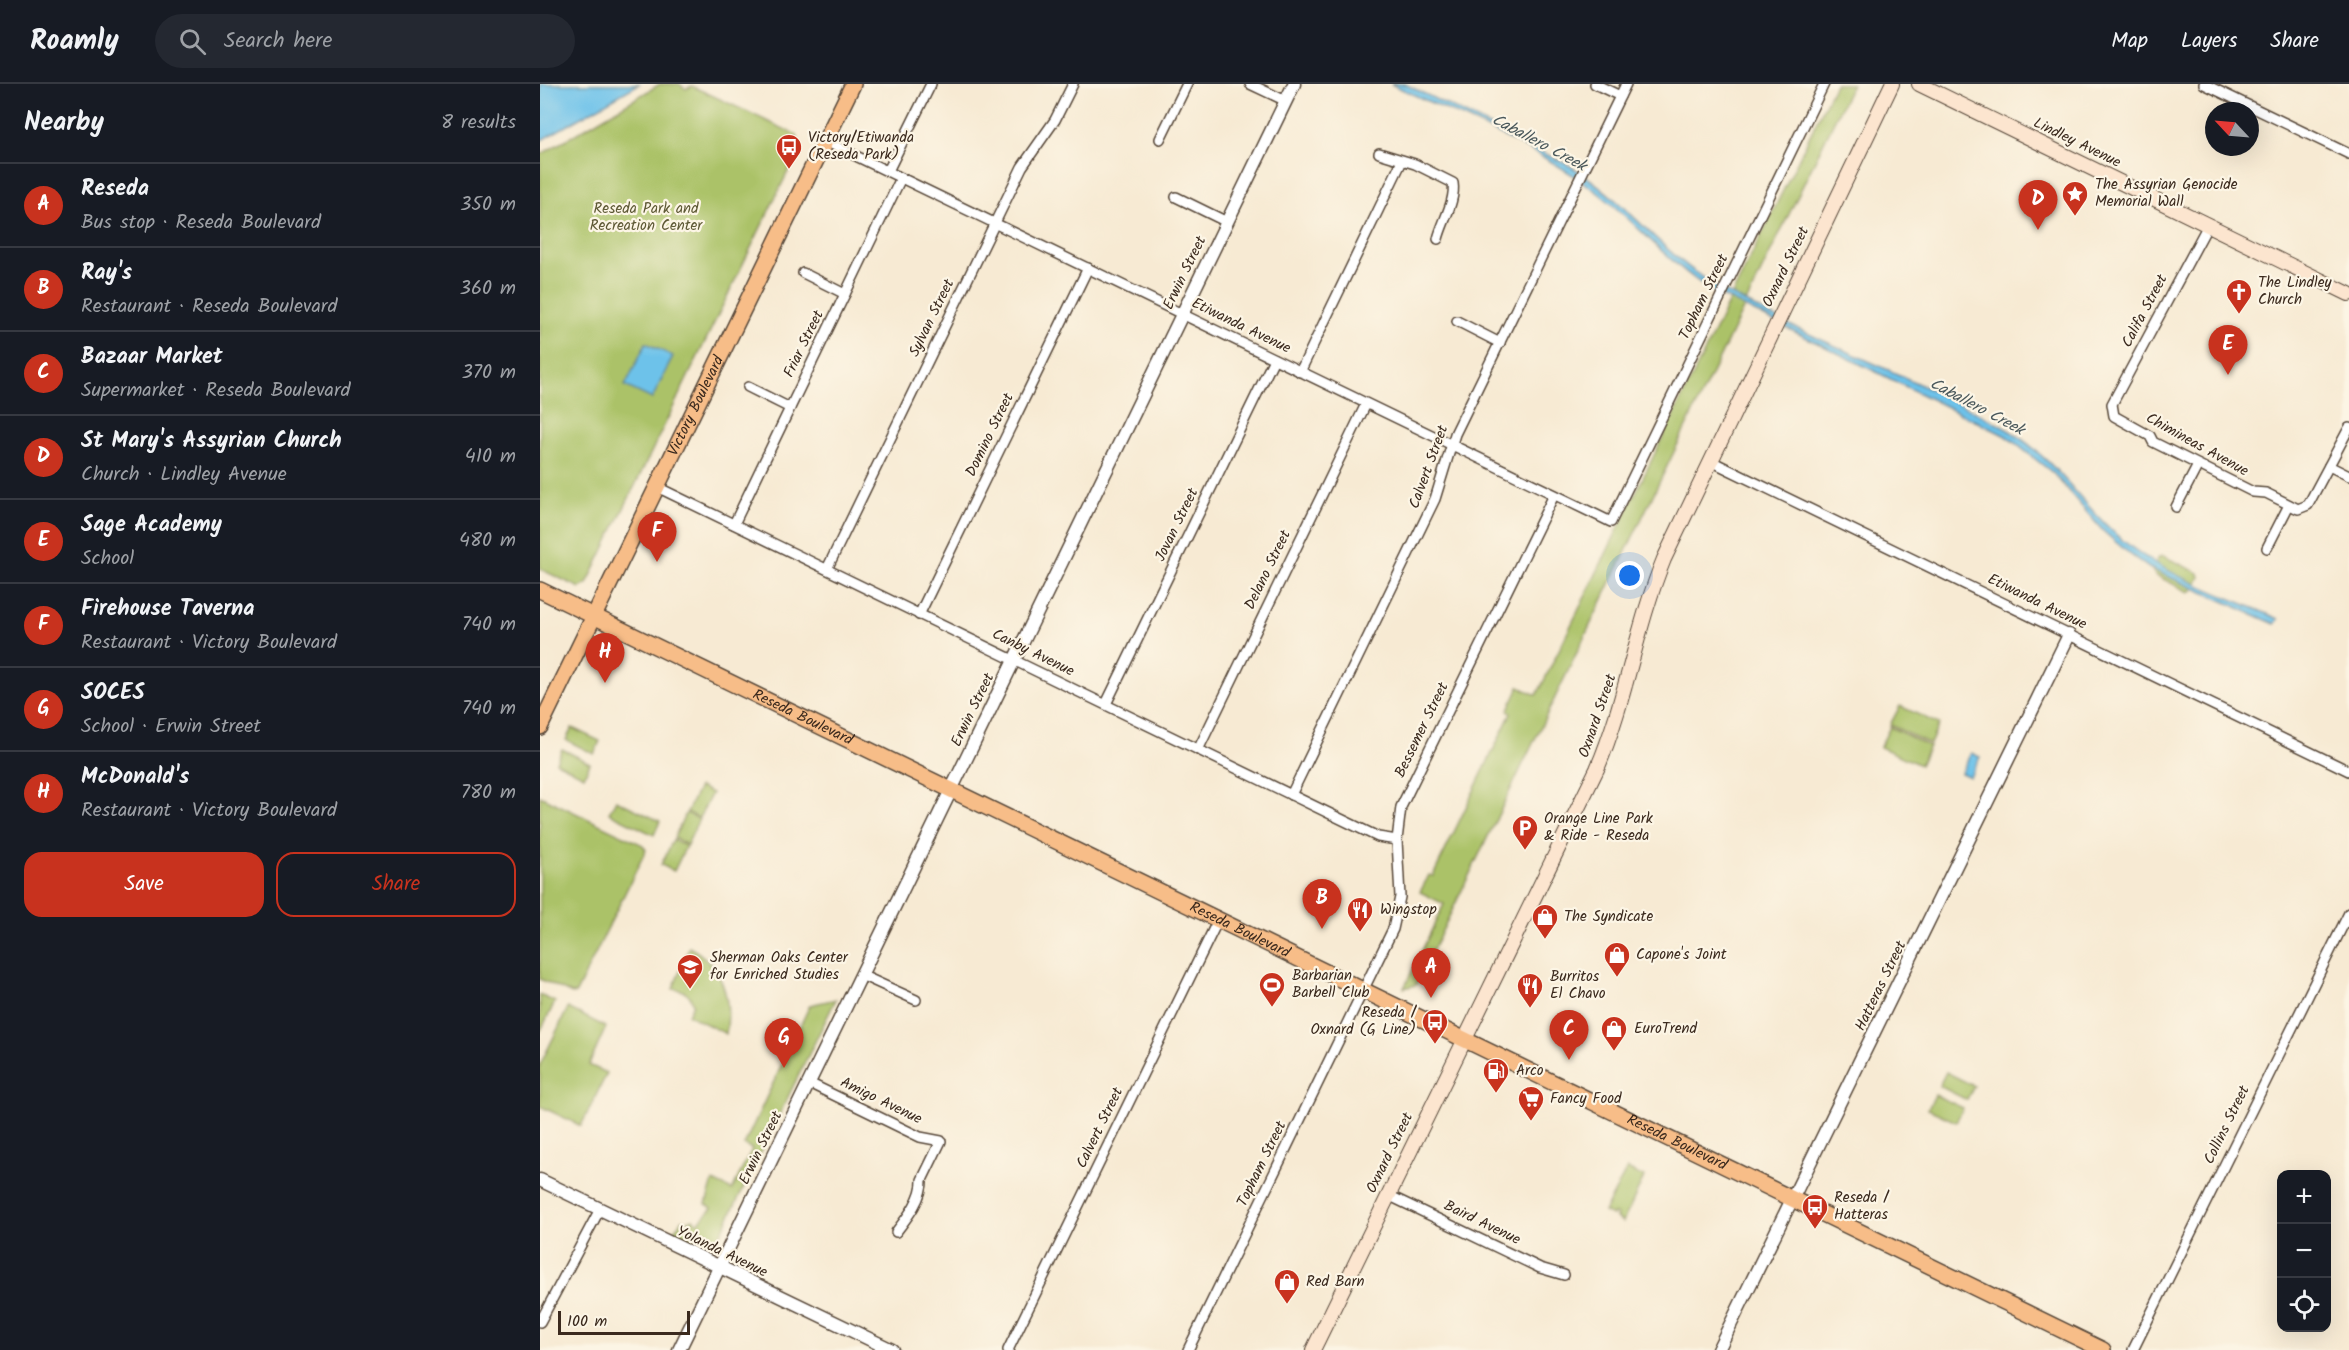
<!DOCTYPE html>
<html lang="en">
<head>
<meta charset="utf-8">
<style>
  :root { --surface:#171b24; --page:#242831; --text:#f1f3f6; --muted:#9ea1a6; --line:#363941; --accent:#c8321e }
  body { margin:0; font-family:Kalam,sans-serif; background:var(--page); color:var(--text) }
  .controls { position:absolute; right:18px; bottom:18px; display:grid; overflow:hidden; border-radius:12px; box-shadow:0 6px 24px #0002 }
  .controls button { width:54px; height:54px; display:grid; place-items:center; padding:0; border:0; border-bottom:2px solid var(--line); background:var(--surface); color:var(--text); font:30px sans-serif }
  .compass { position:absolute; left:1665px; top:18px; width:54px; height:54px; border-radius:50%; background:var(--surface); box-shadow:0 6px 24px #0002; rotate:296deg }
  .scale { position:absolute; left:18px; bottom:15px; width:132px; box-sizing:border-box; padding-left:6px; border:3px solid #3b2a1e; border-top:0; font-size:16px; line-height:21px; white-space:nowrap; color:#3b2a1e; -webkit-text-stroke:4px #fcf5e5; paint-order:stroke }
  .you { position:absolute; left:1090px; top:492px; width:21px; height:21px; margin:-15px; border:4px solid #fff; border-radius:50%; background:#1a73e8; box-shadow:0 0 0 9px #1a73e833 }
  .badge { display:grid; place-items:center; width:39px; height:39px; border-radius:50%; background:var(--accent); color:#fff; font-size:20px; font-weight:700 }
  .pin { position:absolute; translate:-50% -50px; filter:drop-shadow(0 2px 3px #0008) }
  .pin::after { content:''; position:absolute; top:32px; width:21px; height:18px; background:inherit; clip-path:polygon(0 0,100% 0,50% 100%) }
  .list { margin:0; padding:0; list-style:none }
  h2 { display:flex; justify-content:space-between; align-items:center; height:78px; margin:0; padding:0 24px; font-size:26px }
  h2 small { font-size:20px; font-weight:400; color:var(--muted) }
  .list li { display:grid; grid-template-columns:39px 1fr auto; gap:18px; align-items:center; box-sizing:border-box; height:84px; padding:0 24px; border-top:2px solid var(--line) }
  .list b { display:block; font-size:22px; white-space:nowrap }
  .list p { margin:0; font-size:20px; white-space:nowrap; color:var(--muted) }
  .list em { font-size:20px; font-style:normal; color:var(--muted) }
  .actions { display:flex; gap:12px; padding:18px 24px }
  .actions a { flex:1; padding:14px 0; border:2px solid var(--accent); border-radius:18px; text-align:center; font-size:21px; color:var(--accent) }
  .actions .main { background:var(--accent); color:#fff }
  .icon { flex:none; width:33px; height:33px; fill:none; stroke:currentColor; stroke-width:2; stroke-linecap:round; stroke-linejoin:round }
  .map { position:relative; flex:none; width:1809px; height:1266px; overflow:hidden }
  header { display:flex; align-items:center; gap:36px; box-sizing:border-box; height:84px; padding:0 30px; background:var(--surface); border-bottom:2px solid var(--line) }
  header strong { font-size:28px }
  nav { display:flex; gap:33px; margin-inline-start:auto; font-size:21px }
  .search { width:420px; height:54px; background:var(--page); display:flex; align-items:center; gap:15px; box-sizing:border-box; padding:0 21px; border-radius:33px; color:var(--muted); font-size:22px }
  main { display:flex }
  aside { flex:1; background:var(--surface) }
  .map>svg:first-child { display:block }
</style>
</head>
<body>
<header>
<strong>Roamly</strong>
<div class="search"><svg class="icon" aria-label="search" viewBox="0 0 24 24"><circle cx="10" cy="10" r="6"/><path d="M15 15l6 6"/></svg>Search here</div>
<nav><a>Map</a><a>Layers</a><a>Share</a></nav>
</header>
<main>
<aside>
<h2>Nearby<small>8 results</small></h2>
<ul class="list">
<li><span class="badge">A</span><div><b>Reseda</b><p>Bus stop · Reseda Boulevard</p></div><em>350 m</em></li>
<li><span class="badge">B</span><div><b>Ray's</b><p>Restaurant · Reseda Boulevard</p></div><em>360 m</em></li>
<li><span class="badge">C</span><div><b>Bazaar Market</b><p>Supermarket · Reseda Boulevard</p></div><em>370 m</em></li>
<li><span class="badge">D</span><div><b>St Mary's Assyrian Church</b><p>Church · Lindley Avenue</p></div><em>410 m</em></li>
<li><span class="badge">E</span><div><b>Sage Academy</b><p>School</p></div><em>480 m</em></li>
<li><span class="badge">F</span><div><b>Firehouse Taverna</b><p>Restaurant · Victory Boulevard</p></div><em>740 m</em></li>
<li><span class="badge">G</span><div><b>SOCES</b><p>School · Erwin Street</p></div><em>740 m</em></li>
<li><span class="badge">H</span><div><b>McDonald's</b><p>Restaurant · Victory Boulevard</p></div><em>780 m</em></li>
</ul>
<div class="actions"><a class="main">Save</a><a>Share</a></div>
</aside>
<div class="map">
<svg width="1809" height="1266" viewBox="0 0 1809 1266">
  <rect width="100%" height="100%" fill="#fcf5e5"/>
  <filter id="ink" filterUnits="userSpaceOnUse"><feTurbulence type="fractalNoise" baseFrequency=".0167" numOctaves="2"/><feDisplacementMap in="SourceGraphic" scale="12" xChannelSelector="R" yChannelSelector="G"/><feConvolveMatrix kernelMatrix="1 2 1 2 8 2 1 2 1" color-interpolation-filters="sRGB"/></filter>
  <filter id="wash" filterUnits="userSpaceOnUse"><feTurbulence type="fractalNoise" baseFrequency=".008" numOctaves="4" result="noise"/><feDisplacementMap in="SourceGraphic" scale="24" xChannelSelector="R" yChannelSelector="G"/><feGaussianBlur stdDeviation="1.35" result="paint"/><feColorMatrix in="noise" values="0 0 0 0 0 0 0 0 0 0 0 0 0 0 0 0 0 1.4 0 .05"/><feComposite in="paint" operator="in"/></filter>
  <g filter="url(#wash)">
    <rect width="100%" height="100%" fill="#f7ead3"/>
    <!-- green -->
    <g fill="#abc267" stroke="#737642" stroke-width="1.5">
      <polygon points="120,0 139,0 146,5 152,2 257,51 260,63 47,500 40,504 0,485 0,71"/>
      <polygon points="1295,0 1312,0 876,901 864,904 904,820 880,808 889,791 893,792 971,629 968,627 979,603 997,611"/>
      <polygon points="1623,472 1659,489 1660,493 1653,506 1649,508 1615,491 1612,486 1619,473"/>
      <polygon points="1360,622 1399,640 1390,660 1350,641"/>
      <polygon points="1350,643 1389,662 1380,681 1340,663"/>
      <polygon points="32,644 60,657 54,670 26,656"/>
      <polygon points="22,665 50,679 44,692 16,678"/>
      <polygon points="159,703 172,709 159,734 147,728"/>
      <polygon points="0,712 103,761 106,766 36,909 32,910 0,895"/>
      <polygon points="76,716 120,737 114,751 69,729"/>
      <polygon points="146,729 159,735 147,761 134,754"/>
      <polygon points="133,756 146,762 134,787 121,781"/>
      <path d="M149 863C183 881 192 915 186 950L148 931 153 920C150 909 145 906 133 905Z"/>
      <polygon points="0,911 15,918 0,948"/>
      <polygon points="296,915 175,1162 168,1164 133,1147 143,1136 147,1138 153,1135 158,1139 172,1124 166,1120 173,1097 192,1106 212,1065 204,1061 270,921"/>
      <polygon points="28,924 66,943 49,981 67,989 41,1042 0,1022 0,981"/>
      <polygon points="1406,988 1434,1002 1427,1016 1399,1002"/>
      <polygon points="1395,1011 1423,1024 1416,1038 1388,1025"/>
      <polygon points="1087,1085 1104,1093 1083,1138 1076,1134 1077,1131 1074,1129 1072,1132 1064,1128"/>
    </g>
    <!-- water -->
    <g fill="#6dc2ea" stroke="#547684" stroke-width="1.5">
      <polygon points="0,0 99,0 0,57"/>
      <path d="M851 0H865L1032 83C1086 116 1122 170 1176 202 1270 257 1376 292 1470 347 1517 377 1541 420 1581 455 1626 493 1686 511 1739 535L1735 540 1609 484 1591 471 1563 447 1513 389 1466 352 1174 208C1124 177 1094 134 1049 102 989 59 917 32 851 0Z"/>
      <polygon points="106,259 133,272 112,315 85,302"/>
      <polygon points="1431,669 1440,673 1430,693 1421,689"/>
    </g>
  </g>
  <g filter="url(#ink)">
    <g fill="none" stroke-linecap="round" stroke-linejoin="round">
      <!-- minor casing -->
      <g stroke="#574739" stroke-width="12">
        <g id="minor">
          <polyline points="710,0 746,17"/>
          <polyline points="1055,0 1080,12"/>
          <polyline points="1664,0 1809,70"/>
          <polyline points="620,55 647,0"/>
          <polyline points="285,57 1071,438 1284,0"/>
          <path d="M839 69 875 80 913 99C916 117 902 138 898 155"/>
          <polyline points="348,87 391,0"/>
          <polyline points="636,113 687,138"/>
          <polyline points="1668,141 1572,320 1574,332 1610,352 1613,358 1713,408 1726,409 1758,425 1768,421 1809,344"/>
          <polyline points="263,189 305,210"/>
          <polyline points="917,237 960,259"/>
          <polyline points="760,288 862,77"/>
          <polyline points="208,303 250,324"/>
          <polyline points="1171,377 1809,687"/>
          <polyline points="1789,382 1809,392"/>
          <polyline points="117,403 838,753 857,756"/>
          <polyline points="1636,423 1658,381"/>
          <polyline points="194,440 361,94"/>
          <polyline points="1727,464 1749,421"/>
          <polyline points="287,485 482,83 515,36 533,0"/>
          <polyline points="379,531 548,184"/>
          <polyline points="566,620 734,275"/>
          <polyline points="658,666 826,320"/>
          <polyline points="751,711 895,415 915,350 1086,0"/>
          <polyline points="321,891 376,916"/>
          <path d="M269 999 380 1053 401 1057 382 1096C383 1114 366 1135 356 1148"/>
          <polyline points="848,1111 1000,1184 1024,1191"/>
          <polyline points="0,1238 60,1125"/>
          <polyline points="468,1266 678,836"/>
          <polyline points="648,1266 853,845 860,813 857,756 861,723 1014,411"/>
          <polyline points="1593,1266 1809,829"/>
        </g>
      </g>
      <!-- tertiary casing -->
      <g stroke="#574739" stroke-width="15">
        <g id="tertiary">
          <polyline points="0,1096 352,1266"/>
          <polyline points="139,1266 754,0"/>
          <polyline points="1178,1266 1529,551"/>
        </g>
      </g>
      <!-- secondary casing -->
      <g stroke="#574739" stroke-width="16">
        <g id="secondary">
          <polyline points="1379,0 1809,210"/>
          <path d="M773 1266 1057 685C1086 617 1096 543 1124 475L1352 0"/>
        </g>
      </g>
      <!-- primary casing -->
      <g stroke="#574739" stroke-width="18">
        <g id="primary">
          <path id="s1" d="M0 506 1563 1266"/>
          <path id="s2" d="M0 643 313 0"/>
        </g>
      </g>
      <!-- minor -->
      <use href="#minor" stroke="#fff" stroke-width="9"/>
      <!-- tertiary -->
      <use href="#tertiary" stroke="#fff" stroke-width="12"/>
      <!-- secondary -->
      <use href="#secondary" stroke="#fce5cf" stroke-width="14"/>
      <!-- primary -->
      <use href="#primary" stroke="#f7bd88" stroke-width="15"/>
    </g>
  </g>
  <!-- icons -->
  <defs>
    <g id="bus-pin" transform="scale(1.35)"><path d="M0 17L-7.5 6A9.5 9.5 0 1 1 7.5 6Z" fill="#c8321e" stroke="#fcf5e5"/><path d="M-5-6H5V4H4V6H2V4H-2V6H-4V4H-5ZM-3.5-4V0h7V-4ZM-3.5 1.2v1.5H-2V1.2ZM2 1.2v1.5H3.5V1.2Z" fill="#fff"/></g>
    <g id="sight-pin" transform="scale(1.35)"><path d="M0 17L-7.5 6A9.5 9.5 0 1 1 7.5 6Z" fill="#c8321e" stroke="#fcf5e5"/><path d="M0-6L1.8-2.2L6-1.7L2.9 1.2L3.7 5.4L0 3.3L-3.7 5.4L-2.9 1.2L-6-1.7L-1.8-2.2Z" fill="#fff"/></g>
    <g id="church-pin" transform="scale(1.35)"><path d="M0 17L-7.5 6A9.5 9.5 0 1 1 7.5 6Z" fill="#c8321e" stroke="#fcf5e5"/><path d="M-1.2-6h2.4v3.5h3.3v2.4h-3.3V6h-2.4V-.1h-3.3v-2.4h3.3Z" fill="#fff"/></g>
    <g id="parking-pin" transform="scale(1.35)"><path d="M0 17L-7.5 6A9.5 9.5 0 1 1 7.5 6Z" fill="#c8321e" stroke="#fcf5e5"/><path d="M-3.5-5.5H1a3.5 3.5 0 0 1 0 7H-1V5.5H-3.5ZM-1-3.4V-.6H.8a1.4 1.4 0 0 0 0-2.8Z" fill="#fff"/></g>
    <g id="restaurant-pin" transform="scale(1.35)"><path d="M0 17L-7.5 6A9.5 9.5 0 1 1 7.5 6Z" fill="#c8321e" stroke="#fcf5e5"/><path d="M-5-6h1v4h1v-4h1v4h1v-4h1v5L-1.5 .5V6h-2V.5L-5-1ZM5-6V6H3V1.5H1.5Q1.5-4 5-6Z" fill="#fff"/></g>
    <g id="shop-pin" transform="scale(1.35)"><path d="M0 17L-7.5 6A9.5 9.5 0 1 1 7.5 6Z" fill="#c8321e" stroke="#fcf5e5"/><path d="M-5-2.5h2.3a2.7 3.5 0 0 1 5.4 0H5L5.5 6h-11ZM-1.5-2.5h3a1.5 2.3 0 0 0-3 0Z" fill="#fff"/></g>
    <g id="school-pin" transform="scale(1.35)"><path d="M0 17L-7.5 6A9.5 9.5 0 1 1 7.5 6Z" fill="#c8321e" stroke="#fcf5e5"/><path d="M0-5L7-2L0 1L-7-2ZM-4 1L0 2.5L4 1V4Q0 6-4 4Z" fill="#fff"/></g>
    <g id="stadium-pin" transform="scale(1.35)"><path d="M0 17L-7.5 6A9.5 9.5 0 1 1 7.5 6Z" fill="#c8321e" stroke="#fcf5e5"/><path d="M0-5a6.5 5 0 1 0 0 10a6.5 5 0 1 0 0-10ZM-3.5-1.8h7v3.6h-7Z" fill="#fff"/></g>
    <g id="fuel-pin" transform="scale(1.35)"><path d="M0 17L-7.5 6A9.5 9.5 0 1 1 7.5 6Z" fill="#c8321e" stroke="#fcf5e5"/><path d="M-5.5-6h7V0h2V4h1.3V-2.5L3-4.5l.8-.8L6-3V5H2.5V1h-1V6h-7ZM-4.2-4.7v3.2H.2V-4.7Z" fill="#fff"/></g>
    <g id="supermarket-pin" transform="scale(1.35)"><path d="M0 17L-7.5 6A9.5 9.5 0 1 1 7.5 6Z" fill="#c8321e" stroke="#fcf5e5"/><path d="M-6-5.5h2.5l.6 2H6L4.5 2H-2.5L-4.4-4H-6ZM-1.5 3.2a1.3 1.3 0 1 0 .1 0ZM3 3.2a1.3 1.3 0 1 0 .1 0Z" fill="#fff"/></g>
  </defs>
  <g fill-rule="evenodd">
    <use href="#bus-pin" x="249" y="63"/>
    <use href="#sight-pin" x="1535" y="110"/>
    <use href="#church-pin" x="1699" y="208"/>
    <use href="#parking-pin" x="985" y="744"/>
    <use href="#restaurant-pin" x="820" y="826"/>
    <use href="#shop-pin" x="1005" y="833"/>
    <use href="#shop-pin" x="1077" y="871"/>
    <use href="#school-pin" x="150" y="883"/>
    <use href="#stadium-pin" x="732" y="901"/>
    <use href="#restaurant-pin" x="990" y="902"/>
    <use href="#bus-pin" x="895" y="938"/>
    <use href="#shop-pin" x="1074" y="945"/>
    <use href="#fuel-pin" x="956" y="987"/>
    <use href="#supermarket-pin" x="991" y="1015"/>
    <use href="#bus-pin" x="1275" y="1123"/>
    <use href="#shop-pin" x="747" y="1198"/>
  </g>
  <g text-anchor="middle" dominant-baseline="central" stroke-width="4.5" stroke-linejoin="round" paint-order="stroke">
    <!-- poi labels -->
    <g font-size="15" fill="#3b2a1e" stroke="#fcf5e5" text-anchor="start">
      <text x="268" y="54">Victory/Etiwanda<tspan x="268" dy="17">(Reseda Park)</tspan></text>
      <text x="1555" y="101">The Assyrian Genocide<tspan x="1555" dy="17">Memorial Wall</tspan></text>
      <text x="1718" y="199">The Lindley<tspan x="1718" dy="17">Church</tspan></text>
      <text x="1004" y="735">Orange Line Park<tspan x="1004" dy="17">&amp; Ride - Reseda</tspan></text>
      <text x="840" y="826">Wingstop</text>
      <text x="1024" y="833">The Syndicate</text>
      <text x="1096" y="871">Capone's Joint</text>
      <text x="170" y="874">Sherman Oaks Center<tspan x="170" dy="17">for Enriched Studies</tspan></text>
      <text x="752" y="892">Barbarian<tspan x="752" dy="17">Barbell Club</tspan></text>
      <text x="1010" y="893">Burritos<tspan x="1010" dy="17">El Chavo</tspan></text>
      <text x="876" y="929" text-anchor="end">Reseda /<tspan x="876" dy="17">Oxnard (G Line)</tspan></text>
      <text x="1094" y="945">EuroTrend</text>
      <text x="976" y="987">Arco</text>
      <text x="1010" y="1015">Fancy Food</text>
      <text x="1294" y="1114">Reseda /<tspan x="1294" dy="17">Hatteras</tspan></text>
      <text x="766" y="1198">Red Barn</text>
    </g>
    <!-- street labels -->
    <g font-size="15" fill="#3b2a1e" stroke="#fcf5e5">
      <text transform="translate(1537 59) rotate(26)">Lindley Avenue</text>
      <text transform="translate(1246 183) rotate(-64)">Oxnard Street</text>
      <text transform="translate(645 189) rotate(-64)">Erwin Street</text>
      <text transform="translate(1164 213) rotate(-64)">Topham Street</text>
      <text transform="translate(1605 227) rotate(-62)">Califa Street</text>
      <text transform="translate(392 234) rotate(-64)">Sylvan Street</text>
      <text transform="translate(701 242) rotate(26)">Etiwanda Avenue</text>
      <text transform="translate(264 260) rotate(-64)">Friar Street</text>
      <text stroke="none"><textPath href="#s2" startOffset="357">Victory Boulevard</textPath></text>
      <text transform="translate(450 351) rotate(-64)">Domino Street</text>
      <text transform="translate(1657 361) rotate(29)">Chimineas Avenue</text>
      <text transform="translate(889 383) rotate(-70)">Calvert Street</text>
      <text transform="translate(637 441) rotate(-64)">Jovan Street</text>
      <text transform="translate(728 486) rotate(-64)">Delano Street</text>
      <text transform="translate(1497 518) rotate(26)">Etiwanda Avenue</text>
      <text transform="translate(493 569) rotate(26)">Canby Avenue</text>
      <text transform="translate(433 626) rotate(-64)">Erwin Street</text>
      <text transform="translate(1058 632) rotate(-71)">Oxnard Street</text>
      <text stroke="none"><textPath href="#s1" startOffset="292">Reseda Boulevard</textPath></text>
      <text transform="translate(882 646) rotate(-64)">Bessemer Street</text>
      <text stroke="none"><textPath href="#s1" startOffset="778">Reseda Boulevard</textPath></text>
      <text transform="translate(1341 902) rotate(-64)">Hatteras Street</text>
      <text transform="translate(341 1017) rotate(26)">Amigo Avenue</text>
      <text transform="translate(1687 1041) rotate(-64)">Collins Street</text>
      <text transform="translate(560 1044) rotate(-64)">Calvert Street</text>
      <text stroke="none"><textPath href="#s1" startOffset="1264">Reseda Boulevard</textPath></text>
      <text transform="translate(221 1064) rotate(-64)">Erwin Street</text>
      <text transform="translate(850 1069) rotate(-64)">Oxnard Street</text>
      <text transform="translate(722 1080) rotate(-64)">Topham Street</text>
      <text transform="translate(942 1139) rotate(26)">Baird Avenue</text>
      <text transform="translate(182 1168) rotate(26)">Yolanda Avenue</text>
    </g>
    <!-- park labels -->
    <g font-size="15" fill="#5d5834" stroke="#fcf5e5">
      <text x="106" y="125">Reseda Park and<tspan x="106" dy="17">Recreation Center</tspan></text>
    </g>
    <!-- water labels -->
    <g font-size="16" font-style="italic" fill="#4a585b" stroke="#fcf5e5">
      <text transform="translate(999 59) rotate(28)">Caballero Creek</text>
      <text transform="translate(1437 323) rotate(28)">Caballero Creek</text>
    </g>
  </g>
</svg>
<div class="controls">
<button>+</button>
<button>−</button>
<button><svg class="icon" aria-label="locate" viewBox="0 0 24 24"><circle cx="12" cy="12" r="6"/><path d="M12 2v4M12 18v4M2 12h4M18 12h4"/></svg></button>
</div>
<svg class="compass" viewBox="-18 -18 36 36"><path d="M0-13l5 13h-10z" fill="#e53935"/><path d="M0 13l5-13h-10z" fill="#9ea1a6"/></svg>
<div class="scale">100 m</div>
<div class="you"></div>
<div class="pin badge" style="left:891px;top:914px">A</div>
<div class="pin badge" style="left:782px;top:845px">B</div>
<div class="pin badge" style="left:1029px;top:976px">C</div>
<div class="pin badge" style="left:1498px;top:146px">D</div>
<div class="pin badge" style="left:1688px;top:291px">E</div>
<div class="pin badge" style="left:117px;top:478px">F</div>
<div class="pin badge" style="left:244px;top:984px">G</div>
<div class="pin badge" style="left:65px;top:599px">H</div>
</div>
</main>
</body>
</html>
